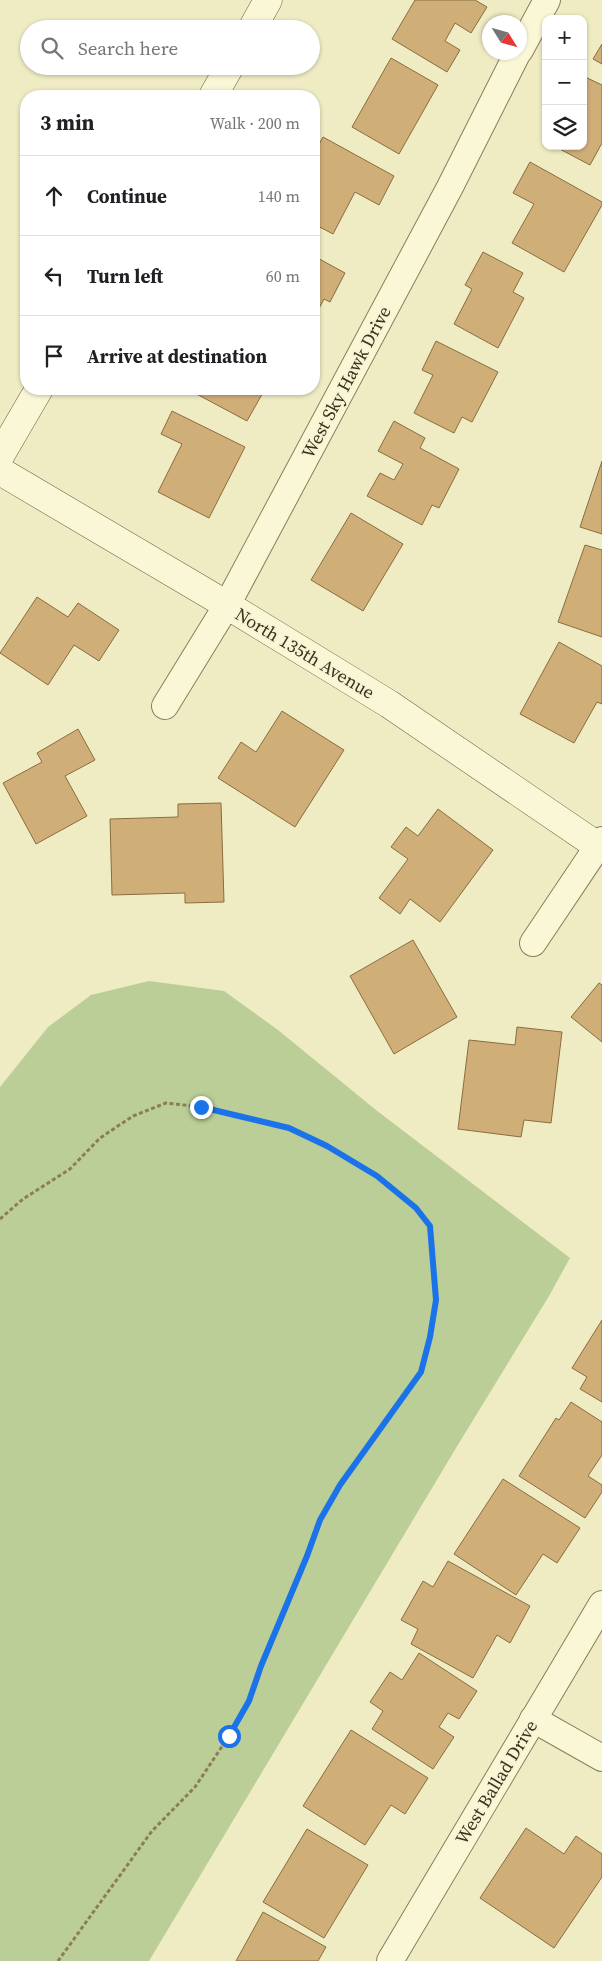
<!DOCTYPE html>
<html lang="en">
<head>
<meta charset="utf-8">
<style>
  :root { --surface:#fff; --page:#f6f6f6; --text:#202124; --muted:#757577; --line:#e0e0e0 }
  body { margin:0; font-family:"Source Serif 4",serif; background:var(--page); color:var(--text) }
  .controls { position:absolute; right:15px; top:15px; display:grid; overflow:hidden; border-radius:10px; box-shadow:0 1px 4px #0004 }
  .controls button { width:45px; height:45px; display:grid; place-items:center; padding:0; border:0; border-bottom:1px solid var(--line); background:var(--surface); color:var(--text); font:25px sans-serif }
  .compass { position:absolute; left:482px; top:15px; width:45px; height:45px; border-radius:50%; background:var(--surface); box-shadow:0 1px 4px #0004; rotate:127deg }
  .stop { position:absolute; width:15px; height:15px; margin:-11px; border:4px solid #1a73e8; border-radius:50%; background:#fff }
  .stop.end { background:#1a73e8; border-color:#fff; box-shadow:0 1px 5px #0008 }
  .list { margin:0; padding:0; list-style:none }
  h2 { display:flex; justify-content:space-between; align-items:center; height:65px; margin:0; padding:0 20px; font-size:21px }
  h2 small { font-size:16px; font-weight:400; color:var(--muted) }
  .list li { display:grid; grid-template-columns:32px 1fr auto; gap:15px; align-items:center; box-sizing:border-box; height:80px; padding:0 20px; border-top:1px solid var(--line) }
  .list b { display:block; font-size:19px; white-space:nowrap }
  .list em { font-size:16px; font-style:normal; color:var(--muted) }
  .icon { flex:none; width:28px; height:28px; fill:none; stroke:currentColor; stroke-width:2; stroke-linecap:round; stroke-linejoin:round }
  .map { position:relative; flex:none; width:602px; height:1961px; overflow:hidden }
  .search { position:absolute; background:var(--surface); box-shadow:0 1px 4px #0004; left:20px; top:20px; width:300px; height:55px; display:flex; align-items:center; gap:12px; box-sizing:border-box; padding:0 18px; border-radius:28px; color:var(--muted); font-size:19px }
  .panel { position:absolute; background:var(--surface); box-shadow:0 1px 4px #0004; left:20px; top:90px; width:300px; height:305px; border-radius:20px }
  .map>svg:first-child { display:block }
</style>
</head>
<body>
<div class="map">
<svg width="602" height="1961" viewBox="0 0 602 1961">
  <rect width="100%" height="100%" fill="#efecc4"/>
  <!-- green -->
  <polygon fill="#bcce97" points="149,981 224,991 278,1030 376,1110 570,1258 549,1296 456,1448 149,1961 0,1961 0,1087 48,1027 91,995"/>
  <!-- building -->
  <g fill="#cfae78" stroke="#8a6d3f">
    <polygon points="415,0 475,0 487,7 471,33 455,23 445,41 460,50 447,72 392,39"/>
    <polygon points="602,44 602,64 593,59"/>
    <polygon points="391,58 438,85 399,154 352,127"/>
    <polygon points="583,76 602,85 602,143 590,165 554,146 583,146"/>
    <polygon points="323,137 394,176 379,205 355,192 333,234 314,224 314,153"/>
    <polygon points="530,162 602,202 602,205 564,272 512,243 534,204 513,193"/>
    <polygon points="483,252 523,273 513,292 524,298 498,348 454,324 472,289 465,285"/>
    <polygon points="314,256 345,273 330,302 324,299 314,318"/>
    <polygon points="436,341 498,372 472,422 462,417 454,433 414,413 433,375 422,370"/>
    <polygon points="193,389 265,389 247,421 191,391"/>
    <polygon points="172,411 245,447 209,518 158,492 182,444 161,434"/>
    <polygon points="394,421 425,438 420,448 459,469 439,508 432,505 422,525 367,496 380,473 394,480 403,464 378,451"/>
    <polygon points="602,461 602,534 580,527"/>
    <polygon points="351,513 403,544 363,611 311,580"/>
    <polygon points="585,545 602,550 602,637 558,622"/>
    <polygon points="37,597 68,617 78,603 119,630 99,661 74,645 48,685 0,653"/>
    <polygon points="559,642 602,666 602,704 597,702 574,743 520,714"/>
    <polygon points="282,711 344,750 295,827 218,778 241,742 256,752"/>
    <polygon points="78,729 95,760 65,776 87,816 36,844 3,783 42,762 37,753"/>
    <polygon points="221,803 224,902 185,903 185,893 112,895 110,819 178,817 178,804"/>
    <polygon points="438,809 493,850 440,922 410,899 400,914 379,898 408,859 391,847 406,827 418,836"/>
    <polygon points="413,940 457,1017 394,1054 350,976"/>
    <polygon points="599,983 602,985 602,1042 571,1017"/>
    <polygon points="517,1027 562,1032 551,1123 524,1120 521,1137 458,1129 469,1040 515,1045"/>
    <polygon points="602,1320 602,1402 580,1389 587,1377 572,1368"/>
    <polygon points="571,1402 602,1422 602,1455 588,1476 602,1485 602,1492 585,1518 519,1476 556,1418 559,1420"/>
    <polygon points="503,1479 580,1528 557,1563 543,1554 516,1595 454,1554"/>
    <polygon points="448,1561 530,1606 510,1643 497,1635 473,1678 411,1644 418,1629 401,1620 423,1581 433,1587"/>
    <polygon points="419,1653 477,1691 459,1719 448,1713 439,1727 454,1737 433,1769 372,1729 383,1711 370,1702 390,1672 402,1680"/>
    <polygon points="351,1730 428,1778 405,1814 391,1805 365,1845 303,1806"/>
    <polygon points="526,1828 564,1854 576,1836 602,1854 602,1877 554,1948 480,1898"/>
    <polygon points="307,1829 368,1865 324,1938 263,1902"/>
    <polygon points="263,1912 326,1947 318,1961 236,1961"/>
  </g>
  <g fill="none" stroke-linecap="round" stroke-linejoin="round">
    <!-- street casing -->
    <g stroke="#8a7e59" stroke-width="28">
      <g id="street">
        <polyline points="520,50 547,0"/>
        <polyline points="165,706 227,605 450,187 518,52"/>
        <polyline points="533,943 602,840"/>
        <polyline points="533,1719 602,1758"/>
        <polyline points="390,1961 602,1604"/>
      </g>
    </g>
    <!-- secondary casing -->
    <g stroke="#6c5f3d" stroke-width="29">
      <g id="secondary">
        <polyline points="252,29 268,0"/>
        <polyline points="213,96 230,66"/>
        <polyline points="0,456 39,389"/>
        <polyline points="0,471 227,605 389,704 602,849"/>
      </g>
    </g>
    <!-- path -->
    <polyline stroke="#8a7e59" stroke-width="3" stroke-dasharray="4 2.5" stroke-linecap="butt" points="0,1219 23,1199 70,1169 100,1138 133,1116 166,1103 201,1107 289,1127 327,1146 377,1176 416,1208 430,1226 436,1300 430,1337 421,1372 339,1485 320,1520 307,1556 261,1666 249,1701 229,1736 195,1787 152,1831 58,1961"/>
    <!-- street -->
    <use href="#street" stroke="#faf7d7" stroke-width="26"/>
    <!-- secondary -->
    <use href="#secondary" stroke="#faf7d7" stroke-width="28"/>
  </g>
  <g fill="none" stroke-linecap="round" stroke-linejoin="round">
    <!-- route -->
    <polyline stroke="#1a73e8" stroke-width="6" points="201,1107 289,1128 327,1146 377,1176 416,1208 430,1226 436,1300 430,1337 421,1372 340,1485 320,1520 307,1556 261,1666 249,1701 229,1736"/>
  </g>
  <g text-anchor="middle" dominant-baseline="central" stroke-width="4" stroke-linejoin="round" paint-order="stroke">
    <!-- street labels -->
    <g font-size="18" fill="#3a311e" stroke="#f7f4d3">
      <text transform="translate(346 382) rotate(-62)">West Sky Hawk Drive</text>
      <text transform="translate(305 653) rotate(31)">North 135th Avenue</text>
      <text transform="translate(496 1782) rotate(-59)">West Ballad Drive</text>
    </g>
  </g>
</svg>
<div class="controls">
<button>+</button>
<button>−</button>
<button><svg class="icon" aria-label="layers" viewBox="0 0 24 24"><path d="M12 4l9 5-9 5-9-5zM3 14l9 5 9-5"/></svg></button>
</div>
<svg class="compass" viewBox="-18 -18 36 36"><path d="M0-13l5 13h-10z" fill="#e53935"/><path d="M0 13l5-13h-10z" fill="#757577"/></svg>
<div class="stop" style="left:229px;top:1736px"></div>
<div class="stop end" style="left:201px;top:1107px"></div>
<div class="search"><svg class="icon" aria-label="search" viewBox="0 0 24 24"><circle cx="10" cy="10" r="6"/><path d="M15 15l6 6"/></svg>Search here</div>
<section class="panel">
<h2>3 min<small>Walk · 200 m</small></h2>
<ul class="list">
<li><svg class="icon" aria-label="ahead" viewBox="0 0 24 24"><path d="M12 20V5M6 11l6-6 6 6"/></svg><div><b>Continue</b></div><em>140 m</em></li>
<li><svg class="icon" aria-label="left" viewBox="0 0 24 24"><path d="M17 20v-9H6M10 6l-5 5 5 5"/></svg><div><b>Turn left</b></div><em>60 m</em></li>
<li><svg class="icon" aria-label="arrive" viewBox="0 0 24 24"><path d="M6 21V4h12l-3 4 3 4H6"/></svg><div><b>Arrive at destination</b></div></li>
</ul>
</section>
</div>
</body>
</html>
